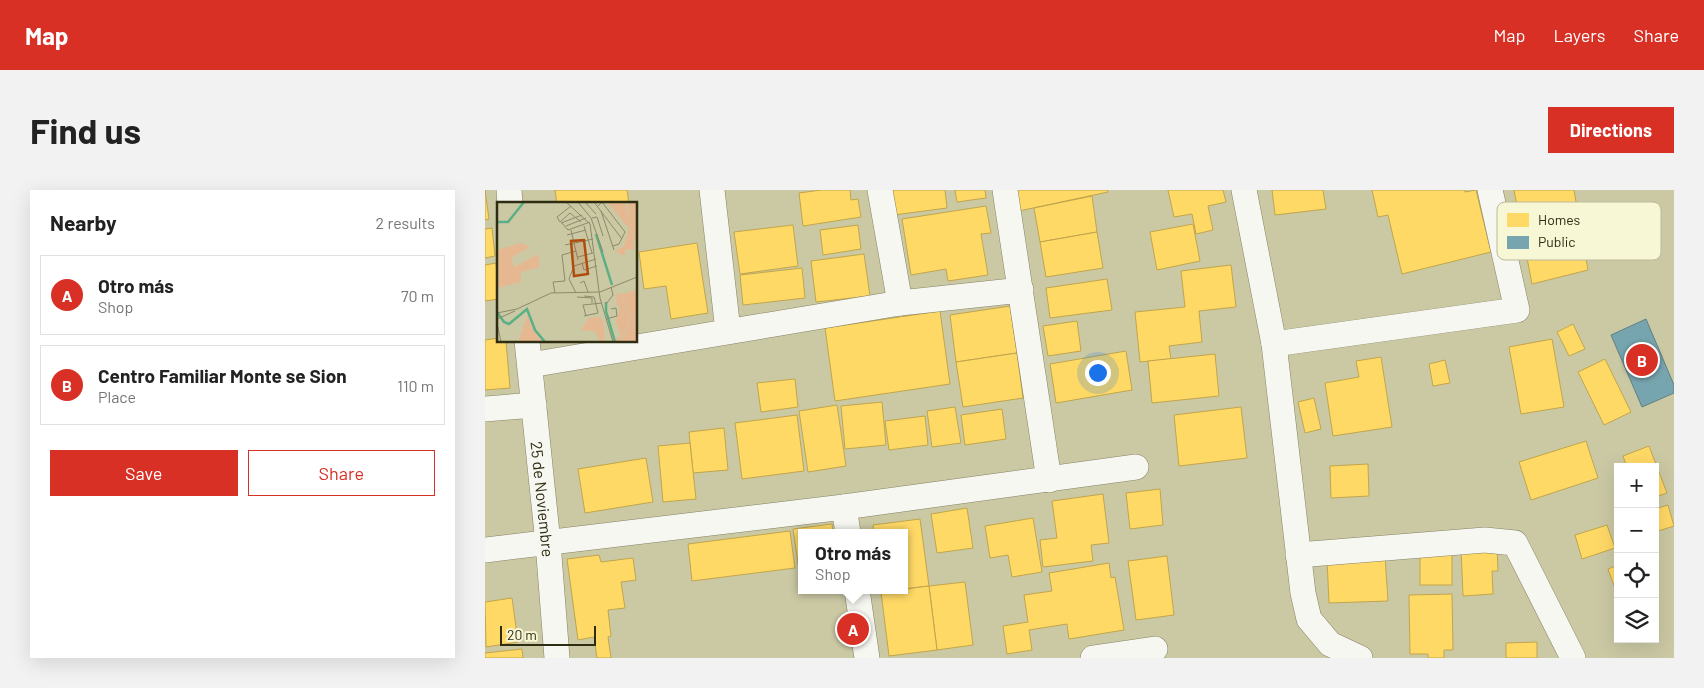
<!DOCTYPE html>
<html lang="en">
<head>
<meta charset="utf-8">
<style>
  :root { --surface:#fff; --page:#f2f2f2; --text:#222; --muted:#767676; --line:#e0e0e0; --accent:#d93025 }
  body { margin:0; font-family:Barlow,sans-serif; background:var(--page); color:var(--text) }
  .controls { position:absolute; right:15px; bottom:15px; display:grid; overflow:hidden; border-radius:0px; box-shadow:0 5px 20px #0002 }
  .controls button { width:45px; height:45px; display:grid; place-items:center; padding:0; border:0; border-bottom:1px solid var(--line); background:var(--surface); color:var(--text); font:25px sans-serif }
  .scale { position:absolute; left:15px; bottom:12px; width:96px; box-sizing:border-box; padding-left:5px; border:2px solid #2e2c11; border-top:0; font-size:14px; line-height:18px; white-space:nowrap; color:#2e2c11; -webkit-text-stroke:4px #f7f6d5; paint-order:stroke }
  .you { position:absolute; left:612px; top:182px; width:18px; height:18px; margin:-12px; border:4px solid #fff; border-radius:50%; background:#1a73e8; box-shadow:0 0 0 8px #1a73e833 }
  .badge { display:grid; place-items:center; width:32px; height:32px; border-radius:50%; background:var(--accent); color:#fff; font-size:16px; font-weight:700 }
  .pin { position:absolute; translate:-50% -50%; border:2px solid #fff; box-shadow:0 1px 5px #0006 }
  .popup { position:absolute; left:313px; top:339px; width:110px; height:65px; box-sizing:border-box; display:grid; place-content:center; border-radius:0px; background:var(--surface); filter:drop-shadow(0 1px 4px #0005); font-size:16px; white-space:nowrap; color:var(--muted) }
  .popup b { font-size:19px; color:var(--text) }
  .popup::after { content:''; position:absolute; left:50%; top:100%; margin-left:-10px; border:10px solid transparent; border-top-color:var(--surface) }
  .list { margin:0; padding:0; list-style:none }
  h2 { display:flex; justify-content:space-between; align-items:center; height:65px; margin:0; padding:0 20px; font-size:21px }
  h2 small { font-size:16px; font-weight:400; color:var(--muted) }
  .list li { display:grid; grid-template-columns:32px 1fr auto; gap:15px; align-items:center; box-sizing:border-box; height:80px; margin:0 10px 10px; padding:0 10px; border:1px solid var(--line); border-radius:0px }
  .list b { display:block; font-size:19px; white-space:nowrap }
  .list p { margin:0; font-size:16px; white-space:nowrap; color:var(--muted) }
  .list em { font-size:16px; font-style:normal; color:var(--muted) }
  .actions { display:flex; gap:10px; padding:15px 20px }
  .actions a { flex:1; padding:11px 0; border:1px solid var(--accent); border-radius:0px; text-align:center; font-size:18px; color:var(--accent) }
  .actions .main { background:var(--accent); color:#fff }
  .icon { flex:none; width:28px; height:28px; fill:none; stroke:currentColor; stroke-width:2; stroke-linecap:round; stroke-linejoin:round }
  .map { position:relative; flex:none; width:1189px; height:468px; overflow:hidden; border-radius:0px }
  header { display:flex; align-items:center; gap:30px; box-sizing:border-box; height:70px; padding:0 25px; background:var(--accent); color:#fff }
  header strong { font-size:24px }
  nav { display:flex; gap:28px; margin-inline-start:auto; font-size:18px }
  .intro { display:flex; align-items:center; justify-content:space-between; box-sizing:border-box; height:120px; padding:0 30px }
  h1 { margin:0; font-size:35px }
  .button { padding:12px 22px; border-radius:0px; background:var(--accent); color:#fff; font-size:18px; font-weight:700 }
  main { display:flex; gap:30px; padding:0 30px }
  aside { flex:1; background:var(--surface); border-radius:0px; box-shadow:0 5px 20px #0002 }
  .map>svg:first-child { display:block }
</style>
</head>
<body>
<header>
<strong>Map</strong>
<nav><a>Map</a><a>Layers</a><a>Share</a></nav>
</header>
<div class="intro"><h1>Find us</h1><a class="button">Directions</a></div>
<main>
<aside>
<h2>Nearby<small>2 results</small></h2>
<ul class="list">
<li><span class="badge">A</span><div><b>Otro más</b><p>Shop</p></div><em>70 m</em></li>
<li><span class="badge">B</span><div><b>Centro Familiar Monte se Sion</b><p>Place</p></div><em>110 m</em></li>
</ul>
<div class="actions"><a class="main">Save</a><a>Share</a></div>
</aside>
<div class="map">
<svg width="1189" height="468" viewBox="0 0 1189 468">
  <rect width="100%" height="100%" fill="#cbc9a4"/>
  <!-- homes -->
  <g fill="#ffd966" stroke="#c0a54c">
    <polygon points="0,0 4,29 0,30"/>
    <polygon points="70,0 142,0 144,14 72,14"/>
    <polygon points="336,0 365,0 366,10 373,9 376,27 318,36 314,3"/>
    <polygon points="406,0 460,0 462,18 409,25"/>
    <polygon points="470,0 500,0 501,8 472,12"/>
    <polygon points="530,0 622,0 623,2 534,21"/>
    <polygon points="683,0 738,0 741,12 723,16 728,40 711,44 707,24 689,27"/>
    <polygon points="787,0 838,0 841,19 790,25"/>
    <polygon points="887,0 980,0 980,2 991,0 1006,62 917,84 903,25 893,27"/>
    <polygon points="1029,0 1089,0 1103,80 1047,94"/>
    <polygon points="607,6 612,42 555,52 549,18"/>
    <polygon points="501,16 506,43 496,44 503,85 463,91 461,79 426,85 417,29"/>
    <polygon points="708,34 715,71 672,80 665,42"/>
    <polygon points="308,35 313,76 255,84 249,42"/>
    <polygon points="373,35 376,59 338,65 335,40"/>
    <polygon points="7,38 10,66 0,68 0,39"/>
    <polygon points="612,42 618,78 561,87 555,52"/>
    <polygon points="212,53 223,123 186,129 181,96 159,99 154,62"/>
    <polygon points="379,64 385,106 331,112 326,71"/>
    <polygon points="11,73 14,109 0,111 0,75"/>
    <polygon points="746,75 751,117 714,121 717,152 684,156 686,169 655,172 650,122 700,117 696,81"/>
    <polygon points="317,78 320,108 258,115 255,85"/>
    <polygon points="622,89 627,120 565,128 561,98"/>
    <polygon points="525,116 532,163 471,172 465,125"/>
    <polygon points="455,121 465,194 350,211 340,138"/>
    <polygon points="592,131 596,161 563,166 558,136"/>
    <polygon points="1088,134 1100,159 1084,166 1072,142"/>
    <polygon points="14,148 14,151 21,151 25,198 0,200 0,150"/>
    <polygon points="1067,149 1079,217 1036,224 1024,157"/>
    <polygon points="641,161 647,200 571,213 565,174"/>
    <polygon points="532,163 538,208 478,217 471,172"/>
    <polygon points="730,164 734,206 667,213 663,171"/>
    <polygon points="896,167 907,237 848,246 840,193 874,187 871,171"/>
    <polygon points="1120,169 1146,222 1119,235 1093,182"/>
    <polygon points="960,170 965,193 948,196 944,174"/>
    <polygon points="310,189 313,217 276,222 272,193"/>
    <polygon points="829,208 836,239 820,243 813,212"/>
    <polygon points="397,212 401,255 360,259 356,216"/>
    <polygon points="352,215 361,276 323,282 314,221"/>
    <polygon points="470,217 476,253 447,257 442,221"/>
    <polygon points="756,217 762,268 694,276 689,225"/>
    <polygon points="517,219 521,249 480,255 476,225"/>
    <polygon points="312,225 319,281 257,289 250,233"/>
    <polygon points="440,226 443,255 404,260 400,231"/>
    <polygon points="239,238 243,280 208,283 204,242"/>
    <polygon points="1101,251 1113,288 1046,310 1034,272"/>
    <polygon points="205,253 211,309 178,312 173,256"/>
    <polygon points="1164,256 1182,303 1170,307 1170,277 1142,277 1138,266"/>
    <polygon points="161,268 168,312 100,323 93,279"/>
    <polygon points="883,274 884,306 846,308 845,276"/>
    <polygon points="675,299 678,335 645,339 641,303"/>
    <polygon points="618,304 624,353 606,355 608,371 558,377 555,350 572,348 567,311"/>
    <polygon points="1183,315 1189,336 1170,342 1170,319"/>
    <polygon points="482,318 488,358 452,363 446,324"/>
    <polygon points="548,328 557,382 527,387 523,365 505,368 500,336"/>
    <polygon points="435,329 444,396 419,399 419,343 389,343 388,335"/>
    <polygon points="347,334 348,343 317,343 317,387 315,387 308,339"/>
    <polygon points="1122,335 1130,358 1097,369 1090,345"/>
    <polygon points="305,341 310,378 207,391 203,354"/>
    <polygon points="1012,356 1013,381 1007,381 1008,404 978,406 976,358"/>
    <rect x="935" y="364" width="32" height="31"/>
    <polygon points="114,365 116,372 148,368 151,390 136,392 140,418 123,420 126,446 123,447 126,468 112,468 109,447 93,450 82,369"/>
    <polygon points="682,366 689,425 651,430 643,371"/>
    <polygon points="900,366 903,411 844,413 842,369"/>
    <polygon points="624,373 626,388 630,387 639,440 584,449 582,434 544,440 547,460 522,464 518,436 543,432 539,405 567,401 564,383"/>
    <polygon points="1133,375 1133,404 1132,404 1123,379"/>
    <polygon points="480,392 488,455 452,460 444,396"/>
    <polygon points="444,396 452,460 404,466 396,402"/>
    <polygon points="967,404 968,460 959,460 959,468 943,468 943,464 925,464 924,405"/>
    <polygon points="27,408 33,452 1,457 0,412"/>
    <polygon points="1052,452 1052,468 1021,468 1021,453"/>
    <polygon points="37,459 38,468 0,468 0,463"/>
  </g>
  <!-- public -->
  <polygon fill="#76a5af" stroke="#608180" points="1161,129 1189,195 1189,203 1157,217 1126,145"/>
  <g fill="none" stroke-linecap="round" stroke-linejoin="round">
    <!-- minor casing -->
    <g stroke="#848264" stroke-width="26">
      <g id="minor">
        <polyline points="24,0 25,14"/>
        <polyline points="227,0 243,141"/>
        <polyline points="395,0 415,113"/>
        <polyline points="520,0 564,290"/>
        <polyline points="759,0 789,154 818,403 824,429 845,454 875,468"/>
        <path id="s1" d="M42 151 63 353 72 468"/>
        <polyline points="789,154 1032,120 1005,0"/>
        <polyline points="45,175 415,113 536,100"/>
        <polyline points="0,219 49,215"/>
        <polyline points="359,317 363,343"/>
        <polyline points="0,360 359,317 651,277"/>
        <polyline points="813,365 1000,350 1030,353 1088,468"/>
        <polyline points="372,400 382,468"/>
        <polyline points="608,468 670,459"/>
      </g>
    </g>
    <!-- minor -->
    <use href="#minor" stroke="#f7f7f1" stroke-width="25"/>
  </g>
  <g text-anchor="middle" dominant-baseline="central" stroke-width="5" stroke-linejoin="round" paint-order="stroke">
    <!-- street labels -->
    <g font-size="16" fill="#2e2c11" stroke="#f7f6d5">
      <text stroke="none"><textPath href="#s1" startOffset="159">25 de Noviembre</textPath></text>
    </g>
  </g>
  <!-- overview -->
  <g transform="translate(12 12)">
    <rect width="140" height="140" fill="#cbc9a4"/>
    <path d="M110 0H128L138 48 129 47 127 54 118 49 127 44 132 26ZM123 91 133 116 124 140H119L118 136 124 135 119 119 123 106 119 102 120 92ZM31 112 35 126 45 140H21Z" fill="#e5b892"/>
    <path d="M131 0H140V47L132 19ZM25 41 33 45 14 56 17 65 42 52V65L24 70V80L0 86V48ZM140 88V140H125L134 116 124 92ZM103 115 106 118 108 140H104L98 129 84 128 92 116Z" fill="#e5b892"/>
    <path fill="none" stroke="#5baf87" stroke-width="2.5" d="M0 20H11L27 0M99 32 115 83M109 100V109L118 140M0 110 7 120 12 122 30 107 38 128 48 140"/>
    <path fill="none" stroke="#8c8a69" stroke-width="1" d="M69 0 93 22 103 96 116 140M81 0 94 16 106 50M88 0 99 12M97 0 125 37M101 4 105 0 128 30 122 42 116 44M104 9 117 48M95 16 100 15 106 34M63 20 73 11 84 20M63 20 60 15 74 4M64 21 85 13M65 21 71 28 93 20M69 24 89 16M87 24 95 51M74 28 81 58M70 33 89 28M68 43 96 37M81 55 96 51M85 61 87 68 100 64M83 81 87 79 91 90M58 91 56 80 68 79 65 53 79 49M79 91 72 77 77 64 99 57M87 94 97 95 101 111 87 114M80 95 95 96V101M109 102 116 93 114 85M0 111 20 107 54 91 103 90 140 75M89 114 86 103 105 101M0 117 18 109M109 117 120 114 119 106 114 107M0 121 4 140"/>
    <path fill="#b04c0e" fill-opacity="0.15" stroke="#b04c0e" stroke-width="2.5" d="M87 38 91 72 77 74 74 39Z"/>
    <rect width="140" height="140" fill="none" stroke="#2e2c11" stroke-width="2.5"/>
  </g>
  <!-- legend -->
  <rect x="1012" y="12" width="164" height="58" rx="8" fill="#f7f6d5" stroke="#bbb99a" stroke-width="1"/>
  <rect x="1022" y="23" width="22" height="14" fill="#ffd966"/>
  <rect x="1022" y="46" width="22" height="13" fill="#76a5af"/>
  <g font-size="14" fill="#2e2c11">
    <text x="1053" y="35">Homes</text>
    <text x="1053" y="57">Public</text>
  </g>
</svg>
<div class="controls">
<button>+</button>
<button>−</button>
<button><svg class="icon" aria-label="locate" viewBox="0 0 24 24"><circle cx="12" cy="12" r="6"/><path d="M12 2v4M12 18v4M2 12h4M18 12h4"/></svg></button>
<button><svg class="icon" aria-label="layers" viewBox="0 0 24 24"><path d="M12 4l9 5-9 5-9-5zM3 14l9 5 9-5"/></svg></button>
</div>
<div class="scale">20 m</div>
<div class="you"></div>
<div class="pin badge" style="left:368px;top:439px">A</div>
<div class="popup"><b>Otro más</b>Shop</div>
<div class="pin badge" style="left:1157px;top:170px">B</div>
</div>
</main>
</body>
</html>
